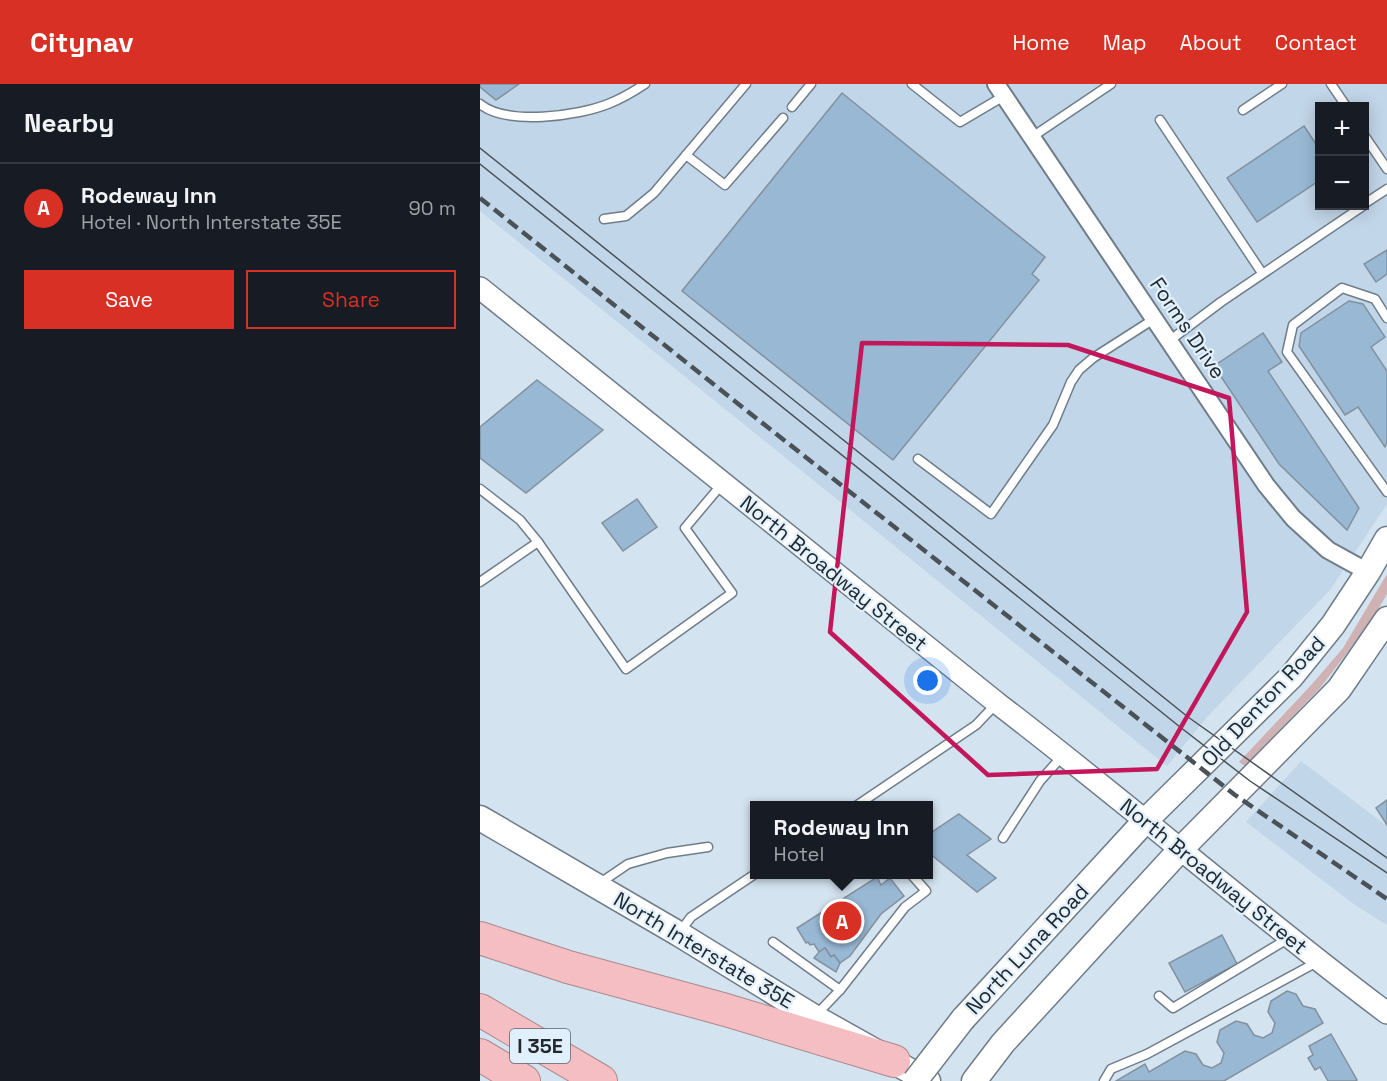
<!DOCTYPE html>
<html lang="en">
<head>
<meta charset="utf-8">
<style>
  :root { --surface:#171b24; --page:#242831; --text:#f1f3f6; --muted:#9ea1a6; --line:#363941; --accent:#d93025 }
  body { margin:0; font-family:"Space Grotesk",sans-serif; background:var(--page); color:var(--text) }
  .controls { position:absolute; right:18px; top:18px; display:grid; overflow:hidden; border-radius:0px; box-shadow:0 3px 15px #0003 }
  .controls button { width:54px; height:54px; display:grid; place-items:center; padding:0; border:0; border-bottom:2px solid var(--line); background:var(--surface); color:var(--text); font:30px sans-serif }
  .you { position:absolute; left:448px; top:597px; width:21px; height:21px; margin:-15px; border:4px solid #fff; border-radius:50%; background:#1a73e8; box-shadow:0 0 0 9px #1a73e833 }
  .badge { display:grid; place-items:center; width:39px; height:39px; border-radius:50%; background:var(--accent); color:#fff; font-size:20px; font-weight:700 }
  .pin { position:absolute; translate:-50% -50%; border:3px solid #fff; box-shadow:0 2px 6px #0006 }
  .popup { position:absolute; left:270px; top:717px; width:183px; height:78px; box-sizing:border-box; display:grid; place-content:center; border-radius:0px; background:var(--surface); filter:drop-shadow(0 2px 4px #0005); font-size:20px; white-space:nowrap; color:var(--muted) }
  .popup b { font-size:22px; color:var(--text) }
  .popup::after { content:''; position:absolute; left:50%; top:100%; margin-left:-12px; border:12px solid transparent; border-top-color:var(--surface) }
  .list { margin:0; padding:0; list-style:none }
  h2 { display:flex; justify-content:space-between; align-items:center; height:78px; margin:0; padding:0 24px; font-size:26px }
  h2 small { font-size:20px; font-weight:400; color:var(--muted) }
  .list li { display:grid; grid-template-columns:39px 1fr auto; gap:18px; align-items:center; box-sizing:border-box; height:90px; padding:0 24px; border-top:2px solid var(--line) }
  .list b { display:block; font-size:22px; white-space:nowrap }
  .list p { margin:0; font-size:20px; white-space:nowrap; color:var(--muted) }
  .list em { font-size:20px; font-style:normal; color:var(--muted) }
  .actions { display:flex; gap:12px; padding:18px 24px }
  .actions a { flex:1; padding:14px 0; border:2px solid var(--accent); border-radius:0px; text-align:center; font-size:21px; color:var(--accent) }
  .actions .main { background:var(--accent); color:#fff }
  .map { position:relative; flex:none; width:907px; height:997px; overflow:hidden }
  header { display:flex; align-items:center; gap:36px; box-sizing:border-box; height:84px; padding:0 30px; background:var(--accent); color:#fff }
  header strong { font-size:28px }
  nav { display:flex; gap:33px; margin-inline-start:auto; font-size:21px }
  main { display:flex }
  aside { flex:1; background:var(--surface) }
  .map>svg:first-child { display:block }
</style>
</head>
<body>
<header>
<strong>Citynav</strong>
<nav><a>Home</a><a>Map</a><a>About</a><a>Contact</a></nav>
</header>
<main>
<aside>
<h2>Nearby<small></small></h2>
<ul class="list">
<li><span class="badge">A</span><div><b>Rodeway Inn</b><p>Hotel · North Interstate 35E</p></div><em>90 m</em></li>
</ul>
<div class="actions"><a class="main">Save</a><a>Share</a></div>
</aside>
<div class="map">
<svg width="907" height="997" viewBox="0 0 907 997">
  <rect width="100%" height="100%" fill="#d3e3f0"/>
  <!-- built -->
  <g fill="#c2d6e9" fill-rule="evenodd">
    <path d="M0 0H907V420L850 506 727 633 687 682 0 127ZM840 22H884V122H840Z"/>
    <polygon points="821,677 907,742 907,841 875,821 766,738"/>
  </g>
  <!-- green -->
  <polygon fill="#d0b2b4" points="907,490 907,510 892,536 840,604 765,682 759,678 833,599 863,564"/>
  <!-- building -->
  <g fill="#98b8d4" stroke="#82919d" stroke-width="1.5">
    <polygon points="0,0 39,0 16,16 0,3"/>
    <polygon points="362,9 565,173 552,190 559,196 413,376 202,207"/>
    <polygon points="824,42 840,66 840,96 777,138 747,94"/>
    <polygon points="907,166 907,190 896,198 884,180"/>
    <polygon points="869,217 883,220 905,253 891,263 907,287 907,358 905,363 878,323 865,331 819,262 821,249"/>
    <polygon points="783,249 802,278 788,287 879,424 867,446 799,380 734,282"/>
    <polygon points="57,296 123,346 46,409 0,374 0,343"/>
    <polygon points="157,415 177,443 143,467 122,439"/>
    <polygon points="907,716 907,741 896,724"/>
    <polygon points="479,730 511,755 487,771 516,794 497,808 449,769 449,750"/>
    <polygon points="397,793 401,801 410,794 424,812 401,830 370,872 360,879 354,871 351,873 345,864 339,868 334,860 330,861 328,858 326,859 317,844"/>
    <polygon points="742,851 757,880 705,908 689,879"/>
    <polygon points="345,864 351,873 354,871 360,879 356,888 334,874 339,868"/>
    <polygon points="807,907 816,910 823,922 835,925 843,939 744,997 636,997 665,980 669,988 705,967 716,970 723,981 732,984 741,979 744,969 737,958 740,946 756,937 767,940 774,951 783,954 792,949 795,939 788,928 791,917"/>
    <polygon points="851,950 877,996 875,997 848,997 840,983 835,986 828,974 833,971 829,962"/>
  </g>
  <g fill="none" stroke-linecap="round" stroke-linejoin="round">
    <!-- service casing -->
    <g stroke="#6f7d89" stroke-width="11">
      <g id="service">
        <polyline points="432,0 480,38 524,12"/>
        <polyline points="851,0 866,22"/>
        <path d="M0 20C27 42 98 32 128 20 141 15 153 8 165 0"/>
        <polyline points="312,23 331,0"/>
        <polyline points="763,26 802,0"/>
        <polyline points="680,36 782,189"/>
        <polyline points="884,51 907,85"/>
        <polyline points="552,53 631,0"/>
        <polyline points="206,71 245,101 303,34"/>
        <polyline points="884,120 907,105"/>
        <polyline points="124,135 146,132 174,109 266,0"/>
        <polyline points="907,234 895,215 862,204 813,241 807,268 907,408"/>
        <polyline points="689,257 741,218 883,122"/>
        <polyline points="438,375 511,430 573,341 591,298 599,286 613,274 674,235"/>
        <polyline points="0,405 40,436 58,458 0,498"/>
        <polyline points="58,458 146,585 252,509 205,444 242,400"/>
        <polyline points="376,722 496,641 516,620"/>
        <polyline points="523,754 560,697 584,670"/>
        <polyline points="120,799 148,780 187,769 228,763"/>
        <polyline points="199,849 211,833 275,790"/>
        <polyline points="293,858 360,906"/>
        <polyline points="679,912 693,924 809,854"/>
        <polyline points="337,930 360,906 425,823 446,807 431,790"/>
        <polyline points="624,997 631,985 667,970 839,877"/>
      </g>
    </g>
    <!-- minor casing -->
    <g stroke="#6f7d89" stroke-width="20">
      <polyline id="minor" points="516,0 786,401 813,434 848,466 888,488"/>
    </g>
    <!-- tertiary casing -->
    <g stroke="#6f7d89" stroke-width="24">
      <path id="tertiary" d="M0 204 517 619C649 720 774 829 907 929"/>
    </g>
    <!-- secondary casing -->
    <g stroke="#6f7d89" stroke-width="27">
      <g id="secondary">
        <polyline points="0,734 199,850 334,933 448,997"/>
        <polyline points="483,935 665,737 811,593 853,541 888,488 907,455"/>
        <polyline points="494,997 523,959 700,766 859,605 907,535"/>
      </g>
    </g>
    <!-- motorway casing -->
    <g stroke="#ab8a8e" stroke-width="34">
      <g id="motorway">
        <polyline points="0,854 88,883 246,926 414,977"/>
        <polyline points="0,926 121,997"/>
        <polyline points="0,971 44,997"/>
      </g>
    </g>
    <!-- service -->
    <use href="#service" stroke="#fff" stroke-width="8"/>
    <!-- minor -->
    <use href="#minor" stroke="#fff" stroke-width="16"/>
    <!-- tertiary -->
    <use href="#tertiary" stroke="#fff" stroke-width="21"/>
    <!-- secondary -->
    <use href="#secondary" stroke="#fff" stroke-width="24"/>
    <!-- motorway -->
    <use href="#motorway" stroke="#f5bec2" stroke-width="32"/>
    <!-- tram -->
    <g stroke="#4a5258" stroke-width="1.5">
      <polyline points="0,64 708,633 907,774"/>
      <polyline points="0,80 700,643 770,697 907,789"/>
    </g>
    <!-- rail -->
    <polyline stroke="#4a5258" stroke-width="4.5" stroke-dasharray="12 6" stroke-linecap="butt" points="0,114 276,334 755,711 907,815"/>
    <!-- secondary-bridge casing -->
    <g stroke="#6f7d89" stroke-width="27" stroke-linecap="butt">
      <polyline id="secondary-bridge" points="435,997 483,935"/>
    </g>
    <!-- secondary-bridge -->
    <use href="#secondary-bridge" stroke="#fff" stroke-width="24"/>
  </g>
  <!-- marked area -->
  <path fill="none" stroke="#c2185b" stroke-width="4.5" stroke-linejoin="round" d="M382 259 588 261 749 314 767 528 677 685 508 691 350 548Z"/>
  <g text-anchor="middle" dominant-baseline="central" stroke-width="4.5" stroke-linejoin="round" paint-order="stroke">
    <!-- shield labels -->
    <rect fill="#e0f0fd" stroke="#5b646b" stroke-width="1.5" x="30" y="945" width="60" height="34" rx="4.5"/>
    <g font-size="20" font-weight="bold" fill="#22282c">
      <text x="60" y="962">I 35E</text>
    </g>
    <!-- street labels -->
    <g font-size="21" fill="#22282c" stroke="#e0f0fd">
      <text transform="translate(708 244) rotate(56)">Forms Drive</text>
      <text transform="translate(354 489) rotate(39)">North Broadway Street</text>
      <text transform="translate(783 617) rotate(-47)">Old Denton Road</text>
      <text transform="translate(734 792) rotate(39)">North Broadway Street</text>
      <text transform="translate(547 865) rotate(-47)">North Luna Road</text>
      <text transform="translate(224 866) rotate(31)">North Interstate 35E</text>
    </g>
  </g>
</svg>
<div class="controls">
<button>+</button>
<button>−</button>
</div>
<div class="you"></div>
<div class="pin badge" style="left:362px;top:837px">A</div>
<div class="popup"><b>Rodeway Inn</b>Hotel</div>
</div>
</main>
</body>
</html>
